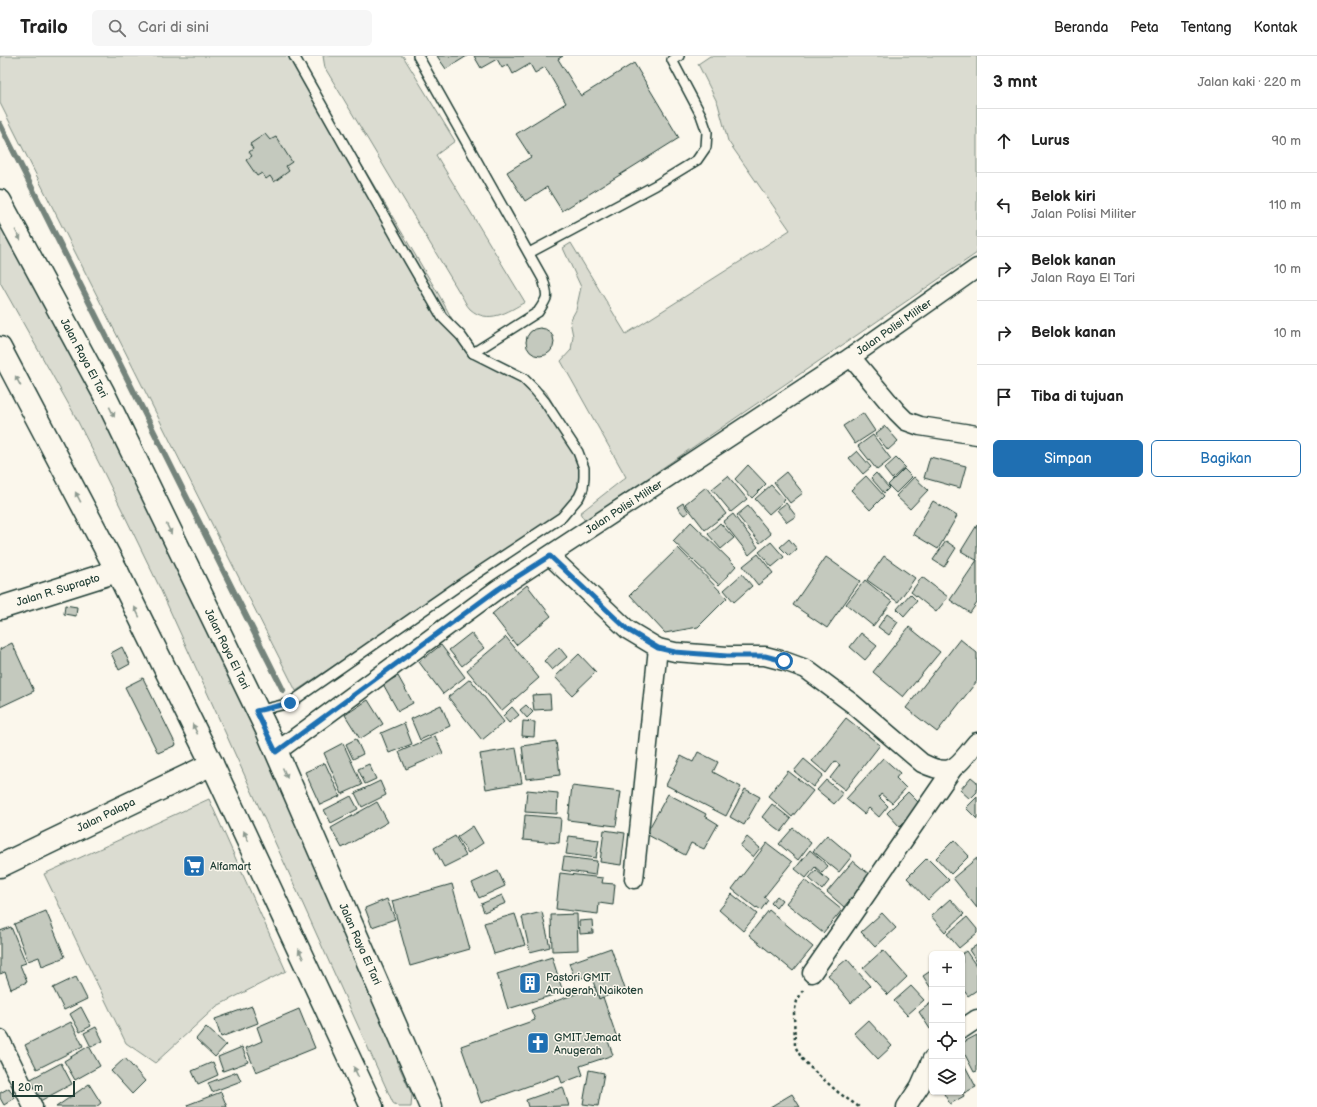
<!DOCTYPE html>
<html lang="id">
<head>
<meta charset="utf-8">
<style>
  :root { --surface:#fff; --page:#f6f6f6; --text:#222; --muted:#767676; --line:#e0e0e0; --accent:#1f6fb2 }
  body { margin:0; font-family:"Balsamiq Sans",sans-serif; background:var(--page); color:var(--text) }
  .controls { position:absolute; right:12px; bottom:12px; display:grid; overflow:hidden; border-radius:6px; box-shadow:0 1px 3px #0004 }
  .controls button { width:36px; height:36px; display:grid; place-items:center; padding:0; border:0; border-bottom:1px solid var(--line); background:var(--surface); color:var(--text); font:20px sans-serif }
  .scale { position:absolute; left:12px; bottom:10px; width:63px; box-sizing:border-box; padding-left:4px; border:2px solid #1f3d34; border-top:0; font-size:11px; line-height:14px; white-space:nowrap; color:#1f3d34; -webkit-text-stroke:3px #fbf7ec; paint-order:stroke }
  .stop { position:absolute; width:12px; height:12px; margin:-9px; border:3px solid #1f6fb2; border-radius:50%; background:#fff }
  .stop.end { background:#1f6fb2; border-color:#fff; box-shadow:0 1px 4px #0008 }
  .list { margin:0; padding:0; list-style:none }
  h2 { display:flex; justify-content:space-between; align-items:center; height:52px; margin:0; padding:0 16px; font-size:17px }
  h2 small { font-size:13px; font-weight:400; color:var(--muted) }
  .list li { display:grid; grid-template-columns:26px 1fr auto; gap:12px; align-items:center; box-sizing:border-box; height:64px; padding:0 16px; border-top:1px solid var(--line) }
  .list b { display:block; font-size:15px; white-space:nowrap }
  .list p { margin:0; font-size:13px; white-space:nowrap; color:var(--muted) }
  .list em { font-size:13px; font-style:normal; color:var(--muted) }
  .actions { display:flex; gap:8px; padding:12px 16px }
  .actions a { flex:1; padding:9px 0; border:1px solid var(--accent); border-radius:6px; text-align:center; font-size:14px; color:var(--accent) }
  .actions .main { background:var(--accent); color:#fff }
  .icon { flex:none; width:22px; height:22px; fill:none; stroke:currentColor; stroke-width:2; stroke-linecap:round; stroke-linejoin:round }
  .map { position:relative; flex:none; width:977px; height:1051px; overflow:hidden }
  header { display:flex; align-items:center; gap:24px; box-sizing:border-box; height:56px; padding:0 20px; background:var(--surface); border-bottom:1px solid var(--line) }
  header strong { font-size:19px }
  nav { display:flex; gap:22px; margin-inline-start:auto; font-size:14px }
  .search { width:280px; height:36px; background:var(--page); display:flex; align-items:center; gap:10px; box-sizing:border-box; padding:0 14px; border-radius:6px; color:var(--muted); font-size:15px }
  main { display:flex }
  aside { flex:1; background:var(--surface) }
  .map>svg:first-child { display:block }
</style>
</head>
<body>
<header>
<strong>Trailo</strong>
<div class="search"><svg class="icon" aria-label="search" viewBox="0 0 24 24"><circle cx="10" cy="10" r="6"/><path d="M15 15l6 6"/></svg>Cari di sini</div>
<nav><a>Beranda</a><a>Peta</a><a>Tentang</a><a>Kontak</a></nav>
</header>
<main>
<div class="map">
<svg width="977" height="1051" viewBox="0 0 977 1051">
  <rect width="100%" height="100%" fill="#fbf7ec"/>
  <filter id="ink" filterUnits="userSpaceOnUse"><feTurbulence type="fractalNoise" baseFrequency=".025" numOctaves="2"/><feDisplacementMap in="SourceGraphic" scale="8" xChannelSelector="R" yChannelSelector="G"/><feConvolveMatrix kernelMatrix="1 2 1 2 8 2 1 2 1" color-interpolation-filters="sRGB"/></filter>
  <g filter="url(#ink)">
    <!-- green -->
    <g fill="#dbdcd1" stroke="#7d8c82">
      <polygon points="0,0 297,0 439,239 458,274 485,301 519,319 546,336 583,399 589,414 582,434 570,451 296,635 0,47"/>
      <path d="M323 0H403L455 85 436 99 525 246C508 256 488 269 470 253 466 249 464 243 461 239L325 12Z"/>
      <polygon points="710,0 977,0 977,197 585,465 580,457 626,421 561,305 571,294 573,280 570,265 576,254 581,231 563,192 571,187 626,278 790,174 728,85 718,48 698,8"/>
      <polygon points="0,155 170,478 394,978 398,1008 412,1039 411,1051 399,1051 393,1047 158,528 105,419 73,356 0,226"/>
      <polygon points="209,743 286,915 217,950 155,1007 126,987 44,818"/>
    </g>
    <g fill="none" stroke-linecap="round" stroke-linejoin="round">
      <!-- stream -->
      <polyline stroke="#74847b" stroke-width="6" points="0,68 283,634"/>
    </g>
    <!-- building -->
    <g fill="#c4c9be" stroke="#1f3d34">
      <polygon points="437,0 467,0 446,13"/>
      <polygon points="474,0 563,0 558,3 581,40 634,7 679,82 562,155 547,131 525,145 507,116 531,101 516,78 566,47 545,11 535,17 530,8 513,18 508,8 502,12 497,3 481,12"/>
      <polygon points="265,78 270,84 276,81 292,106 286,110 289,115 274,126 270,120 266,123 262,117 257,120 246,104 252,100 249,96 253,93 250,88"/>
      <circle cx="540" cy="286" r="14"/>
      <polygon points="863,357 875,375 855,388 843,370"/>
      <polygon points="885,370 898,385 888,394 875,378"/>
      <polygon points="873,379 891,403 877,414 858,390"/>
      <polygon points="857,395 871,411 863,418 849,402"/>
      <polygon points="930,401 966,410 960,432 924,422"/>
      <polygon points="896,402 905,411 892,423 884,413"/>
      <polygon points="748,409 766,428 752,442 735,423"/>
      <polygon points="904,413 912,421 896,437 888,429"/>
      <polygon points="786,416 803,437 790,447 774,426"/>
      <polygon points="876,417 889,432 884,437 871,422"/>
      <polygon points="728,420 747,443 731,456 712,433"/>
      <polygon points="866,420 884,440 870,454 851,434"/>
      <polygon points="914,421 928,434 910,453 896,440"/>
      <polygon points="771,429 785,444 769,458 755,443"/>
      <polygon points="706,431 726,458 705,474 685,448"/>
      <polygon points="933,445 957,460 938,493 913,478"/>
      <polygon points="683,447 689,456 684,459 677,451"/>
      <polygon points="786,447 796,460 787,466 777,454"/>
      <polygon points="748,450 771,478 760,487 737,459"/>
      <polygon points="733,458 758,491 749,499 723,466"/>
      <polygon points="691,466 736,510 719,529 673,485"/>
      <polygon points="720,467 734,482 721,493 708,478"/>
      <polygon points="977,469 977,503 976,504 961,495"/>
      <polygon points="789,483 797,493 789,500 780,491"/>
      <polygon points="946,485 956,492 944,511 933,504"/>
      <polygon points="771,486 784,501 772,511 759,496"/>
      <polygon points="678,492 727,542 698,571 665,577 630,539"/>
      <polygon points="758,498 773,517 758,529 743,510"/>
      <polygon points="884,500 915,522 898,546 867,524"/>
      <polygon points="826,501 860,525 827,572 793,549"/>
      <polygon points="977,504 977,547 970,557 950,544"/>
      <polygon points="742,518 752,530 734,546 724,534"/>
      <polygon points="922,521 948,541 936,556 911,536"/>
      <polygon points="865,524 892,546 873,570 846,548"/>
      <polygon points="527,529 551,560 516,589 492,558"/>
      <polygon points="910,538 917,545 904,560 897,553"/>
      <polygon points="65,549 77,551 76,560 64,558"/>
      <polygon points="887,558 898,566 889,579 878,571"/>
      <polygon points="909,571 940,596 903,641 873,616"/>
      <polygon points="471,577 484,592 462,610 449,594"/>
      <polygon points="861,577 877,590 865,604 850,591"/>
      <polygon points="506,581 539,622 501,655 467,614"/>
      <polygon points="960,583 977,597 977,625 937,676 906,652"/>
      <polygon points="12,587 34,635 0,651 0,593"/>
      <polygon points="441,589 465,621 443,638 419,606"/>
      <polygon points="122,591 130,608 119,614 111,597"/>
      <polygon points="559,591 567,601 552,614 544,605"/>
      <polygon points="579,598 596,616 572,639 555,621"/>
      <polygon points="398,620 413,647 398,655 383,628"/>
      <polygon points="143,622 176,689 158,697 125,631"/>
      <polygon points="470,623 504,666 482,684 448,641"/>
      <polygon points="550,638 551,653 534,654 532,639"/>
      <polygon points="368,644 383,668 360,683 345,659"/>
      <polygon points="441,649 450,670 420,684 411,663"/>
      <polygon points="526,649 533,656 527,662 520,654"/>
      <polygon points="512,651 519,659 509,667 503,660"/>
      <polygon points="846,662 880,689 845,734 830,722 840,709 835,705 826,717 812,705"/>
      <polygon points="523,665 535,666 534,681 522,680"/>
      <polygon points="404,667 412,688 389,697 381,677"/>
      <polygon points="435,680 443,697 406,713 399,696"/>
      <polygon points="356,683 363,698 353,703 346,688"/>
      <polygon points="556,685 560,719 526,723 522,690"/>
      <polygon points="343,687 362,729 342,738 324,697"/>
      <polygon points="516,692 522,727 486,733 480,698"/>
      <polygon points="698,696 718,706 713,716 741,731 726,760 666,729 681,700 693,706"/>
      <polygon points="883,702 900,717 896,722 906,732 892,747 881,738 879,741 888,750 879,761 869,752 864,758 846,743"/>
      <polygon points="804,703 823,719 813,731 794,715"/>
      <polygon points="325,707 340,740 320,749 305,716"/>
      <polygon points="369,708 376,723 365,728 358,713"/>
      <polygon points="788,715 813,735 792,761 768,740"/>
      <polygon points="971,721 977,726 977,736 970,743 960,734"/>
      <polygon points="826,724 843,738 834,748 817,734"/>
      <polygon points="380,725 386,739 362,751 355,737"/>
      <polygon points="572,730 621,736 616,770 568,764"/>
      <polygon points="745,733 760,741 744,769 730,761"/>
      <polygon points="527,734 558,737 557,758 525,756"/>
      <polygon points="908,736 921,749 900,771 887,757"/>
      <polygon points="668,738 706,758 705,760 718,768 704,793 691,787 685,799 646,778"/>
      <polygon points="351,740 358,753 331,767 324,754"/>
      <polygon points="977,741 977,763 966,752"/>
      <polygon points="377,746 388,766 342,792 331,772"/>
      <polygon points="772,748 791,763 781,776 762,761"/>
      <polygon points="525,759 561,762 559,787 523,784"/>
      <polygon points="473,770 483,787 468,797 457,781"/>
      <polygon points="793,772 811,787 798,804 779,788"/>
      <polygon points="604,774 625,777 621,809 600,806"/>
      <polygon points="827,779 852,800 839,816 813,795"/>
      <polygon points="455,780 466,800 444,811 434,792"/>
      <polygon points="569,780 599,784 596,802 566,798"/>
      <polygon points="747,781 760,792 753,801 740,790"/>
      <polygon points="954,784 969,800 951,818 936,802"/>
      <polygon points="767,787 792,806 764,841 768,844 761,854 757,851 756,852 732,833"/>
      <polygon points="810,794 828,810 822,817 815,811 806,822 795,813"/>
      <polygon points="564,801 597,805 595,819 562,814"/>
      <polygon points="927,802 949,824 928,844 907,822"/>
      <polygon points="977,802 977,852 953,822"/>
      <polygon points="853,805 870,819 844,851 827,836"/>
      <polygon points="816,814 829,825 822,834 809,822"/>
      <polygon points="498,815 505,830 479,842 472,827"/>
      <polygon points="560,817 603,822 602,827 615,828 613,849 599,847 598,858 556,853"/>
      <polygon points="805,824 842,854 823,877 786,847"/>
      <polygon points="452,828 470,893 410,910 392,845"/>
      <polygon points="732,838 757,858 743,875 719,854"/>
      <polygon points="502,839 506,847 484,856 481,848"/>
      <polygon points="777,840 782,844 776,852 771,847"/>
      <polygon points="387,843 395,863 372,871 365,852"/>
      <polygon points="950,843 964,858 945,876 931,860"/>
      <polygon points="769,854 813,891 793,915 749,879"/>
      <polygon points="46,855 65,901 42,910 39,901 28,905 14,868"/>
      <polygon points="542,856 550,891 530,896 522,861"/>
      <polygon points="882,857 896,872 875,891 861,876"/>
      <polygon points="515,858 525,889 494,898 484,867"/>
      <polygon points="577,858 578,894 552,895 551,859"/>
      <polygon points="967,861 977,873 977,877 959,892 947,878"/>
      <polygon points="592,864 593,877 580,878 579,865"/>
      <polygon points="11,871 26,907 20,909 27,926 11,933 5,916 0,918 0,875"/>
      <polygon points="977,889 977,906 969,894"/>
      <polygon points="611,892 625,933 599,943 591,919 575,924 569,907"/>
      <polygon points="883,894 907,921 888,939 863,912"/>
      <polygon points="966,895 977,911 977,934 968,940 962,932 962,898"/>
      <polygon points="552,901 563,936 508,953 497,918"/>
      <polygon points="847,903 870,930 851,947 828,919"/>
      <polygon points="932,914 932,934 923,920"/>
      <polygon points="76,921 87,943 64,954 53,932"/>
      <polygon points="911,930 924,944 907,959 894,945"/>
      <polygon points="595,931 599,943 603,941 617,982 608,985 613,999 580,1010 583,1019 562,1027 559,1019 481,1047 461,990 535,964 531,954"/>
      <polygon points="932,946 932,972 930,973 919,956"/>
      <polygon points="252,950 258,967 221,981 215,963"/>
      <polygon points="81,951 91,970 80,976 70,958"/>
      <polygon points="299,953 315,992 256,1016 246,992 262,985 257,971"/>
      <polygon points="868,964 892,990 878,1003 854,977"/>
      <polygon points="71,966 83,990 37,1013 25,989"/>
      <polygon points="96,971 103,985 91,991 84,977"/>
      <polygon points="206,971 226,989 215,1001 196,983"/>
      <polygon points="977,979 977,1015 974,1016 962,993 962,987"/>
      <polygon points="89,990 100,1010 75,1024 64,1005"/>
      <polygon points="242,991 248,1006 223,1015 218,1001"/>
      <polygon points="125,1002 145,1025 132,1038 111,1015"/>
      <polygon points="213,1006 218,1019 198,1028 192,1015"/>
      <polygon points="61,1007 72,1028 40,1045 29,1024"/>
      <polygon points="965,1010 976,1031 964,1037 962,1033 962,1012"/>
      <polygon points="589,1014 604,1017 598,1050 583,1048"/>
      <polygon points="237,1016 241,1025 212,1036 208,1027"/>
      <polygon points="89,1028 101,1047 96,1051 56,1051"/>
      <polygon points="563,1031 569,1050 528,1051 526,1044"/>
      <polygon points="9,1032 15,1042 4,1049 0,1042 0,1037"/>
      <polygon points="221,1036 227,1051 188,1051 187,1049"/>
      <polygon points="943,1036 962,1036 964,1040 950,1048"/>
      <polygon points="792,1038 800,1051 770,1051"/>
    </g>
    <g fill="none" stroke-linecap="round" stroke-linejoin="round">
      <!-- lane casing -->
      <g stroke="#1f3d34" stroke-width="12">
        <g id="lane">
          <path d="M418 0 543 223C548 241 549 240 538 256L473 297"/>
          <polyline points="529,197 656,129 697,104 706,91 707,76 701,59 672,4 679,0"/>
          <polyline points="257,655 290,647 461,528 562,461 579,441 583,432 584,421 584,412 578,396 545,346 535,334 523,322 473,297 461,280 442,261 409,204 294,0"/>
        </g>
      </g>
      <!-- street casing -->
      <g stroke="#1f3d34" stroke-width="21">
        <g id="street">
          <polyline points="851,301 897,356 906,365 920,370 977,379"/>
          <path d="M550 500 628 574 658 592 675 596 727 600H765L784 605 806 613 853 648 922 707C954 723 957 709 977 686"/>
          <polyline points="276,696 498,533 851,301 977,212"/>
          <polyline points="634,823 658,592"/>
          <polyline points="812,917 954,711"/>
          <polyline points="962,973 977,963"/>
          <polyline points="0,983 33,1051"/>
          <polyline points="906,1051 920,1030 932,1003"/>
        </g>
      </g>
      <!-- secondary casing -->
      <g stroke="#1f3d34" stroke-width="25">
        <g id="secondary">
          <polyline points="0,552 117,515"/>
          <polyline points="0,810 212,708"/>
        </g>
      </g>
      <!-- primary casing -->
      <g stroke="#1f3d34" stroke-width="25">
        <g id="primary">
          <polyline points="0,145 103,336 267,674 431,1051"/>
          <polyline points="0,292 117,515 212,708 372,1051"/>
        </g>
      </g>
      <!-- path -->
      <polyline stroke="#1f3d34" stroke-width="2.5" stroke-dasharray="3 3" stroke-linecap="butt" points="803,934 797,945 794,957 795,990 802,1003 814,1015 839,1037 859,1051"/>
      <!-- lane -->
      <use href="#lane" stroke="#fbf7ec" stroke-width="9"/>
      <!-- street -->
      <use href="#street" stroke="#fbf7ec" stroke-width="18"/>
      <!-- secondary -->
      <use href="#secondary" stroke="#fbf7ec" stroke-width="22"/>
      <!-- primary -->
      <use href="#primary" stroke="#fbf7ec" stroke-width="22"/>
    </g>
    <!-- one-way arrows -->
    <defs><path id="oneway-solid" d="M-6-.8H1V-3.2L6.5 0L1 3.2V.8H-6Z"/></defs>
    <g fill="#8d9a90">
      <use href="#oneway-solid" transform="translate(18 179) rotate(62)"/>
      <use href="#oneway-solid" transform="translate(18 325) rotate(-118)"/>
      <use href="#oneway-solid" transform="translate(112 356) rotate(64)"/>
      <use href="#oneway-solid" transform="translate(78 441) rotate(-118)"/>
      <use href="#oneway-solid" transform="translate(169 473) rotate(64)"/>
      <use href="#oneway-solid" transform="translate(137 556) rotate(-116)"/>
      <use href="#oneway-solid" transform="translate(195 673) rotate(-116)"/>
      <use href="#oneway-solid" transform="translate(285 717) rotate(66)"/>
      <use href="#oneway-solid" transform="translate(246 780) rotate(-115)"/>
      <use href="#oneway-solid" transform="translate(301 898) rotate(-115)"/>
      <use href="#oneway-solid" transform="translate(356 1016) rotate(-115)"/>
    </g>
  </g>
  <g fill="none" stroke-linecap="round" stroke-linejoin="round" filter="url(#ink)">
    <!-- route -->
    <polyline stroke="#1f6fb2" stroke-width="5" points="290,647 256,655 276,696 498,533 550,500 628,574 658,592 675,596 727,600 765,600 784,605"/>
  </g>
  <!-- icons -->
  <defs>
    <g id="supermarket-square" transform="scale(1.15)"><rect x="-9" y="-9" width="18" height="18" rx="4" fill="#1f6fb2" stroke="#fbf7ec"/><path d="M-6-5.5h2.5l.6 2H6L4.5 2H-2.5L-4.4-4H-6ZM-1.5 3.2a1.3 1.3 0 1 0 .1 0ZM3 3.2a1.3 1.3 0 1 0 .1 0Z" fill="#fff"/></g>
    <g id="building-square" transform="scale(1.15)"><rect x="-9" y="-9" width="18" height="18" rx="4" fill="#1f6fb2" stroke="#fbf7ec"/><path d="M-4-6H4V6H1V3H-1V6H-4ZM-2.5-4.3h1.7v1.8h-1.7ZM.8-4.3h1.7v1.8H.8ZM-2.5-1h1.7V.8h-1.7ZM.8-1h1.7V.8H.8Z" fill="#fff"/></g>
    <g id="church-square" transform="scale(1.15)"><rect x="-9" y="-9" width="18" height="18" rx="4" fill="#1f6fb2" stroke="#fbf7ec"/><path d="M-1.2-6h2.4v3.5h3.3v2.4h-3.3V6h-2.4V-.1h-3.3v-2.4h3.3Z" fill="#fff"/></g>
  </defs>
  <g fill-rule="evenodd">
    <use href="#supermarket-square" x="194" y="810"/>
    <use href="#building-square" x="530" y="927"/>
    <use href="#church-square" x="538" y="987"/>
  </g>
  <g text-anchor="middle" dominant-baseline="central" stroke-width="3" stroke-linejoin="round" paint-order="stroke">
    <!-- street labels -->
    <g font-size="11" fill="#1f3d34" stroke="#fbf7ec">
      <text transform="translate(894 271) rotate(-35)">Jalan Polisi Militer</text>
      <text transform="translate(84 302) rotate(62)">Jalan Raya El Tari</text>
      <text transform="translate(624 451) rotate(-33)">Jalan Polisi Militer</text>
      <text transform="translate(58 534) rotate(-17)">Jalan R. Suprapto</text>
      <text transform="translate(227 593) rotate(64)">Jalan Raya El Tari</text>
      <text transform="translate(106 759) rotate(-26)">Jalan Palapa</text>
      <text transform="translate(360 888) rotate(66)">Jalan Raya El Tari</text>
    </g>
    <!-- poi labels -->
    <g font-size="11" fill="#1f3d34" stroke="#fbf7ec" text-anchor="start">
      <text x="210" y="810">Alfamart</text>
      <text x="546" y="921">Pastori GMIT<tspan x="546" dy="13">Anugerah, Naikoten</tspan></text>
      <text x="554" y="981">GMIT Jemaat<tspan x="554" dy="13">Anugerah</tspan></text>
    </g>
  </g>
</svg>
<div class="controls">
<button>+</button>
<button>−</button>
<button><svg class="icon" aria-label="locate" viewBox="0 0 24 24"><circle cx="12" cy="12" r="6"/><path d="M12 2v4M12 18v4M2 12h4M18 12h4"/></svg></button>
<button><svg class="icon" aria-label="layers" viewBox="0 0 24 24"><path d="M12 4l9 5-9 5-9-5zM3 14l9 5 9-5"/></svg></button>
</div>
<div class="scale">20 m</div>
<div class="stop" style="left:784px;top:605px"></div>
<div class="stop end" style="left:290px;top:647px"></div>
</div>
<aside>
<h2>3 mnt<small>Jalan kaki · 220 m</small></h2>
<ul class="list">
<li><svg class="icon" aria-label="ahead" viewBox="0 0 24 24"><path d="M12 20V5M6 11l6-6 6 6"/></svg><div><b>Lurus</b></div><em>90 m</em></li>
<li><svg class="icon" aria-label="left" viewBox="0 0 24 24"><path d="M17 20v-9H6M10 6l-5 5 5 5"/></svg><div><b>Belok kiri</b><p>Jalan Polisi Militer</p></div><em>110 m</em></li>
<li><svg class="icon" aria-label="right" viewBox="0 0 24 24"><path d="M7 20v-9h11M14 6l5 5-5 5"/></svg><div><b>Belok kanan</b><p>Jalan Raya El Tari</p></div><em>10 m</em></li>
<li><svg class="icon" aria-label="right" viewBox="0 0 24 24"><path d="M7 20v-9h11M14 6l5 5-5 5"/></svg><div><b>Belok kanan</b></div><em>10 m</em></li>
<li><svg class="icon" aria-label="arrive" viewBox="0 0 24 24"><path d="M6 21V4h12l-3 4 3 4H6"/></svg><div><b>Tiba di tujuan</b></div></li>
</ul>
<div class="actions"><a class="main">Simpan</a><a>Bagikan</a></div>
</aside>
</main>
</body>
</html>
